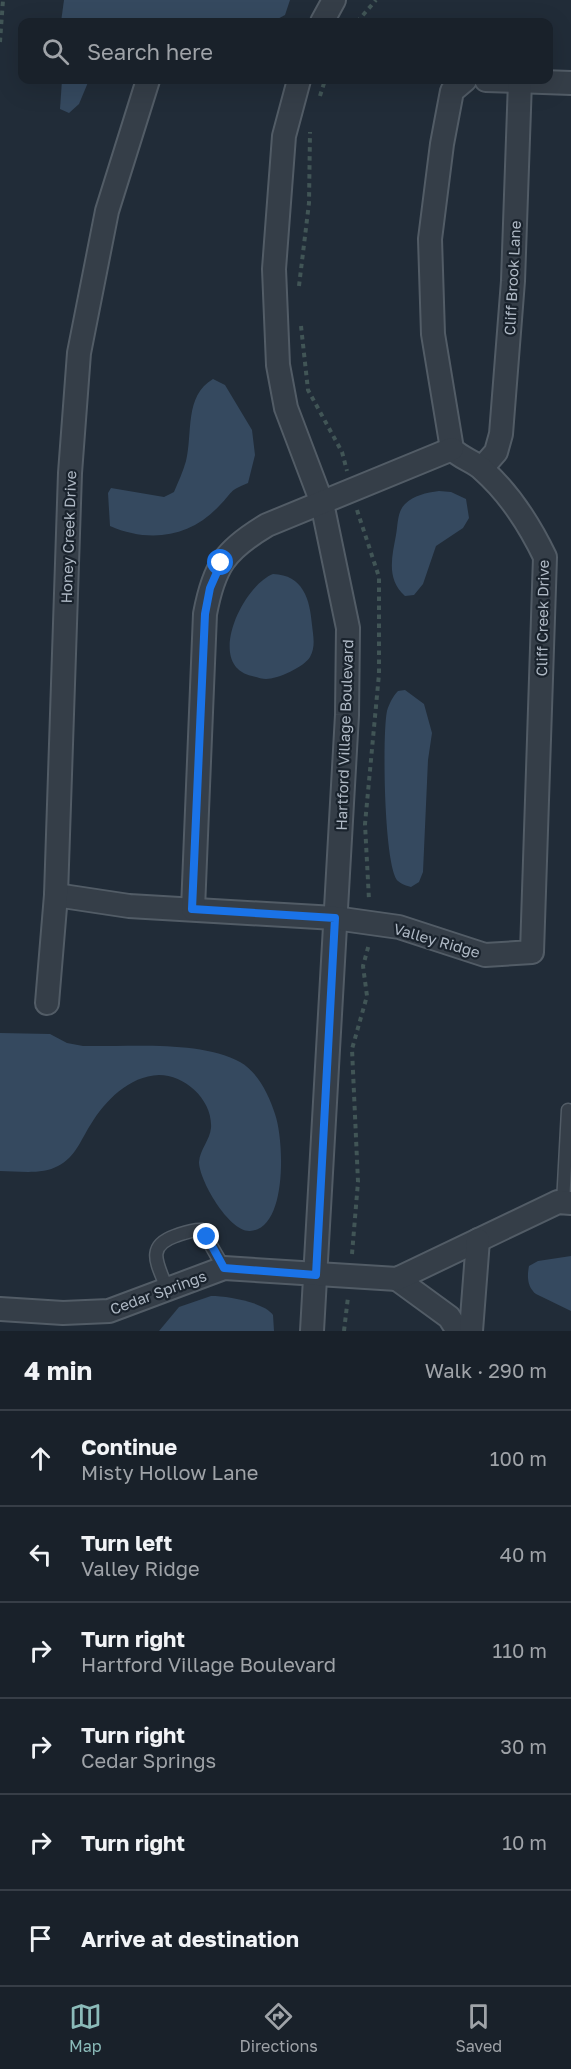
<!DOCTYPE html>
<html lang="en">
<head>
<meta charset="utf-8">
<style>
  :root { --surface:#19212a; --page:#262e36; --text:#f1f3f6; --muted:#9fa3a8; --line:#373e47; --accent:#8bbbb9 }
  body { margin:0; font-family:"Golos Text",sans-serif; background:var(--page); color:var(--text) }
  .stop { position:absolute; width:18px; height:18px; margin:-14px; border:4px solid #1a73e8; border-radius:50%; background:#fff }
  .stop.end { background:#1a73e8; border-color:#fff; box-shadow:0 2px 6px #0008 }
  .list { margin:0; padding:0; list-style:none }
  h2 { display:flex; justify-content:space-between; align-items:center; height:78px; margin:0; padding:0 24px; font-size:26px }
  h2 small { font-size:20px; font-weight:400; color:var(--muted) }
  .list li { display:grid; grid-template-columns:39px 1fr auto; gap:18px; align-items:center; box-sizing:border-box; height:96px; padding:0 24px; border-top:2px solid var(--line) }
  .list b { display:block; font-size:22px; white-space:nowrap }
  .list p { margin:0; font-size:20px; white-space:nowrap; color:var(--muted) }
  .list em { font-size:20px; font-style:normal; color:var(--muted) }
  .icon { flex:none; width:33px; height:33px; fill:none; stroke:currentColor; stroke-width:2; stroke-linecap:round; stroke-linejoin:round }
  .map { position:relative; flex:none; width:571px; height:1331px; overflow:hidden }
  .search { position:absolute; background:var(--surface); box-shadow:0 6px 24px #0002; left:18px; right:18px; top:18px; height:66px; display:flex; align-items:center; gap:15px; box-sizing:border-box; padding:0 21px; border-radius:12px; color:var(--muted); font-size:22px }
  .sheet { height:654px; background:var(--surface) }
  nav { display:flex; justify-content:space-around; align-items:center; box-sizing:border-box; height:84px; border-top:2px solid var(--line); background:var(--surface); font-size:16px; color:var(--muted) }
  nav a { display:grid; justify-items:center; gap:3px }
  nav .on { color:var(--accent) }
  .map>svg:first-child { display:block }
</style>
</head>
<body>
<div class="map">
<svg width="571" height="1331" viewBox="0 0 571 1331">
  <rect width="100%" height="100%" fill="#212c38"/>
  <!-- water -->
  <g fill="#35495f">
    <polygon points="64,0 290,0 285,15 272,22 61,22"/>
    <polygon points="62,80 89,80 79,104 69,113 60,109"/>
    <path d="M213 379 225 385 252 430 255 455 248 483C228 491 233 492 220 505 190 538 149 543 110 526L108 493 111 488 164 497 174 492C178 482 183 472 186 461 193 433 184 396 213 379Z"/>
    <path d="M439 491 451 492 466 499 469 518 463 528 436 546 423 584 414 595 405 596C386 579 392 557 396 535 398 525 397 512 405 504 414 495 426 493 439 491Z"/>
    <path d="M273 574C303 575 310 599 312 625 313 635 316 647 310 657 304 667 278 679 266 679 262 679 256 677 252 676 205 666 242 586 273 574Z"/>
    <path d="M405 690 424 704 432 733 428 760 423 872 419 882 411 887C407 886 401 884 398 881 384 868 382 734 387 711 389 704 393 696 398 691Z"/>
    <path d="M0 1033 50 1034 67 1043 83 1046C129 1047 200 1040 240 1062 258 1072 269 1095 275 1114 284 1139 288 1229 250 1231 229 1232 199 1180 199 1162 200 1149 210 1140 211 1128 213 1100 185 1075 159 1075 129 1076 105 1101 91 1124 81 1139 76 1157 58 1166 42 1175 18 1171 0 1171Z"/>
    <path d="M571 1256V1311L536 1294C527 1287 527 1276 529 1266L538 1261Z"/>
    <path d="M211 1296C227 1296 264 1302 273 1315L274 1331H159L179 1307Z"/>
  </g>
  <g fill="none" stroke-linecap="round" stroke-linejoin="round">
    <!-- lane casing -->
    <g stroke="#525c66" stroke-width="15">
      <g id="lane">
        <polyline points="563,1203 568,1110"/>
        <path d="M167 1289C159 1266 144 1247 175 1236 184 1233 193 1229 202 1230L224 1268"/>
      </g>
    </g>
    <!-- street casing -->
    <g stroke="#525c66" stroke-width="26">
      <g id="street">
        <polyline points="322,22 334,0"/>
        <polyline points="299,80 284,136 274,269 278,365 286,408 322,503 348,628 347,715 312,1331"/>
        <polyline points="486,80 571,83"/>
        <polyline points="482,468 496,452 501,434 513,281 520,81"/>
        <path d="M56 895 129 906 335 918 399 927 485 955 532 952 545 557C530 526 509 493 483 470 474 461 462 459 452 449L433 334 430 239 442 144 452 91 465 80"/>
        <path d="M193 909 205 614C214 566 225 550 267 525L452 449"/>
        <polyline points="47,1003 56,895 70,473 79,353 107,211 148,80"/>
        <polyline points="397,1279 449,1317 458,1331"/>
        <polyline points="0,1309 63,1313 109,1311 224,1268 397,1279 558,1202 571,1203"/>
        <polyline points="471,1331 478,1240"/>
      </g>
    </g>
    <!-- path -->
    <g stroke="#415556" stroke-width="4" stroke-dasharray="4.5 4.5" stroke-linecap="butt">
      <polyline points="357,22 376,0"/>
      <polyline points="0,42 3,0"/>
      <polyline points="320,96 325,80"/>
      <polyline points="299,286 309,203 310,132"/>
      <polyline points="301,326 308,390 342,452 347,471"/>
      <polyline points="357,510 379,577 379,674 365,824 369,900"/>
      <polyline points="352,1254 358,1182 352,1049 367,996 363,966 369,944"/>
      <polyline points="344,1331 348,1297"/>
    </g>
    <!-- lane -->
    <use href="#lane" stroke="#353e48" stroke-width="12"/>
    <!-- street -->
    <use href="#street" stroke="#353e48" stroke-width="22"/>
  </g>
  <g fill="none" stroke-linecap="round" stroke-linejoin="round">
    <!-- route -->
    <polyline stroke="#1a73e8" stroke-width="8" points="207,1237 224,1268 316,1275 335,918 192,909 205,614 210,588 221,563"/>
  </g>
  <g text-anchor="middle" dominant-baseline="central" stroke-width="4.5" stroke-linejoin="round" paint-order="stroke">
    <!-- street labels -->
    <g font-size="15" fill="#afb9c5" stroke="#1a232d">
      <text transform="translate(512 278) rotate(-87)">Cliff Brook Lane</text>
      <text transform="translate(68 537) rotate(-88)">Honey Creek Drive</text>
      <text transform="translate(542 618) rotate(-89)">Cliff Creek Drive</text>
      <text transform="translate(344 735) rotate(-88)">Hartford Village Boulevard</text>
      <text transform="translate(437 940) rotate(16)">Valley Ridge</text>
      <text transform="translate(158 1292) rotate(-20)">Cedar Springs</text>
    </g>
  </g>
</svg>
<div class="stop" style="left:221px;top:563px"></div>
<div class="stop end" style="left:207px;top:1237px"></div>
<div class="search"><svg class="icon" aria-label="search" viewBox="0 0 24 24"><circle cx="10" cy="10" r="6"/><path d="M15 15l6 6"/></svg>Search here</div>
</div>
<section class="sheet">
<h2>4 min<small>Walk · 290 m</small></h2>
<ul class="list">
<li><svg class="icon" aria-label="ahead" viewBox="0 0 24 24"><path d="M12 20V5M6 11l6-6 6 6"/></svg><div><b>Continue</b><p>Misty Hollow Lane</p></div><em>100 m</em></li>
<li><svg class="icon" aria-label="left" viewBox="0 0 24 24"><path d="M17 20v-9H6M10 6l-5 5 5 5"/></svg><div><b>Turn left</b><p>Valley Ridge</p></div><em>40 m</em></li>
<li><svg class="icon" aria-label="right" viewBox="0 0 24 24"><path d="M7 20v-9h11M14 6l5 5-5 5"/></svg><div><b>Turn right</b><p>Hartford Village Boulevard</p></div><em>110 m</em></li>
<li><svg class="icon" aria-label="right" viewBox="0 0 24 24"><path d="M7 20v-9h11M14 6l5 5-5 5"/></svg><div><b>Turn right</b><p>Cedar Springs</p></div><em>30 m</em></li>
<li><svg class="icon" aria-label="right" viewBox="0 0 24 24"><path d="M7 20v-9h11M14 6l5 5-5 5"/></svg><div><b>Turn right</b></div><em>10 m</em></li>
<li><svg class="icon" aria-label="arrive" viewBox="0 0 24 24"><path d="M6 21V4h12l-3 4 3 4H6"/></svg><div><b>Arrive at destination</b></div></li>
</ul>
</section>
<nav>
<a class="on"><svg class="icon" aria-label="map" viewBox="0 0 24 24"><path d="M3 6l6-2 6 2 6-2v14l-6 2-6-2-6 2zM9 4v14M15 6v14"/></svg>Map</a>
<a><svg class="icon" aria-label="directions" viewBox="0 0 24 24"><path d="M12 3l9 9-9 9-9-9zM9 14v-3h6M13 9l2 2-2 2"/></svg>Directions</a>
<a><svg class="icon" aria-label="saved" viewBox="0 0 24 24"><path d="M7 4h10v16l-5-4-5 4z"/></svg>Saved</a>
</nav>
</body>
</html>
